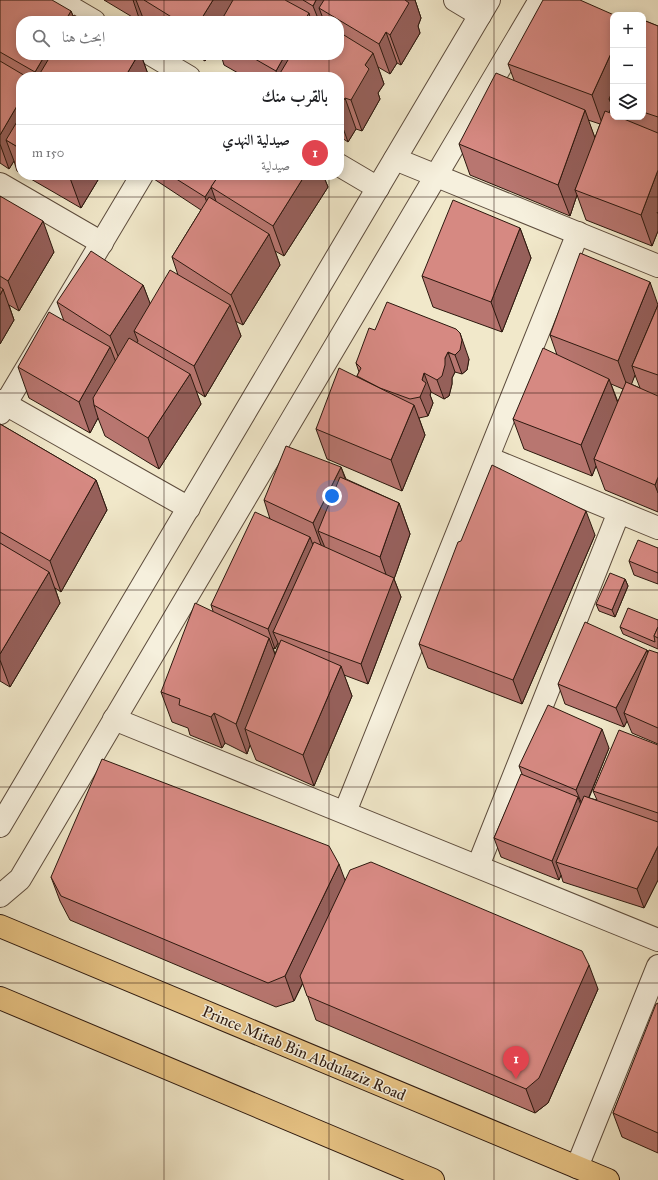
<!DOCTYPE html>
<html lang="ar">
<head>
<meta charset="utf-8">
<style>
  :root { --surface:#fff; --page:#f2f2f2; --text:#202124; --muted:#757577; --line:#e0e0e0; --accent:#8f2418 }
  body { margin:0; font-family:"IM FELL Great Primer",Amiri,serif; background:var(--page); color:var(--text); direction:rtl }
  .controls { position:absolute; right:12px; top:12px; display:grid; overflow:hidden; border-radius:8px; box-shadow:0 2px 10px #0003 }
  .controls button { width:36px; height:36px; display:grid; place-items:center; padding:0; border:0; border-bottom:1px solid var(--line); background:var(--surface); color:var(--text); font:20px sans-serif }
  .you { position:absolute; left:332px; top:496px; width:14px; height:14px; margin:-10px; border:3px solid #fff; border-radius:50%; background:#1a73e8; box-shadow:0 0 0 6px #1a73e833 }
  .badge { display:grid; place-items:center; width:26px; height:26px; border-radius:50%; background:var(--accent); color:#fff; font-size:13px; font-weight:700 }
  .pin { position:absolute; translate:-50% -33px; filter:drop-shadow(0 1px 2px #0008) }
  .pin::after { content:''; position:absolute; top:21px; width:14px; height:12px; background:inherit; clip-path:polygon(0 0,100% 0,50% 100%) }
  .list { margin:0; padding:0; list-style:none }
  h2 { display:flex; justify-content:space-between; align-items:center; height:52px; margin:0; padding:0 16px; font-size:17px }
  h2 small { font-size:13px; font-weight:400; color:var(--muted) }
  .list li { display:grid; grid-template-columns:26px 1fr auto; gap:12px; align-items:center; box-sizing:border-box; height:56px; padding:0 16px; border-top:1px solid var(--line) }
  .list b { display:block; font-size:15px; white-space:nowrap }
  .list p { margin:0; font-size:13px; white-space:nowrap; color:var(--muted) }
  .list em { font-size:13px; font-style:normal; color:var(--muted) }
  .icon { flex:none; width:22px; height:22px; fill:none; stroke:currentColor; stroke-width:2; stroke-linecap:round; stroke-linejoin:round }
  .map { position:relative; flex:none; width:658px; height:1180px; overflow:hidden; direction:ltr }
  .search { position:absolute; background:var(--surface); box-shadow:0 2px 10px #0003; left:16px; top:16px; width:328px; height:44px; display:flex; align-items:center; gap:10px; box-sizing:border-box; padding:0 14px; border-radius:16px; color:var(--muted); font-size:15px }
  .panel { position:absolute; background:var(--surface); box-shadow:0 2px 10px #0003; left:16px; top:72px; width:328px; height:108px; border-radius:16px; direction:rtl }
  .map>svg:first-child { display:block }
</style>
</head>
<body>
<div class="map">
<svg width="658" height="1180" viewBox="0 0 658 1180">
  <rect width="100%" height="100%" fill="#f1e8ca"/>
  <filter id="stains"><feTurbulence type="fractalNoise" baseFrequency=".005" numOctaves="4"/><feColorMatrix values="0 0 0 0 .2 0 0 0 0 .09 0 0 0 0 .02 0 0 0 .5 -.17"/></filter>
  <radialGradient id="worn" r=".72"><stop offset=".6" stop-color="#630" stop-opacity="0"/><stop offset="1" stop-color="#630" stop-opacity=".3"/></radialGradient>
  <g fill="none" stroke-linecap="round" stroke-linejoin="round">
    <!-- street casing -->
    <g stroke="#5d4c3d" stroke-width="24">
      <g id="street">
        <polyline points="58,0 94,21"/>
        <polyline points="455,0 480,15"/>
        <polyline points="152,55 189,77"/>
        <polyline points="395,159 658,266"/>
        <polyline points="339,165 378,188"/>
        <polyline points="0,184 102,243"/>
        <polyline points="0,401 189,508"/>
        <polyline points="0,413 142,175"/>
        <polyline points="488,458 658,528"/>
        <polyline points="114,719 658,940"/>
        <polyline points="345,812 578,233"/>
        <polyline points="0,826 489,0"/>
        <polyline points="478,866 619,512"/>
        <polyline points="0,896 20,879 540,0"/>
        <polyline points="577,1167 658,966"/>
      </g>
    </g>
    <!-- primary casing -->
    <g stroke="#2c180e" stroke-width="24">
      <g id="primary">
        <polyline points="0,926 608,1180"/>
        <polyline points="0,998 433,1180"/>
      </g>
    </g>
    <!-- street -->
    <use href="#street" stroke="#f6f0dd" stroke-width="22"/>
    <!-- primary -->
    <use href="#primary" stroke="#e8c485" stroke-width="22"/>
  </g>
  <!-- wall -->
  <g fill="#b87670" stroke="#2c180e" fill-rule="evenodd">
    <polygon points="0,0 71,11 73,16 85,21 21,55 141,55 149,77 21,77 21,173 17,171 14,161 9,169 0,163"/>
    <polygon points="104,0 415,0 421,18 418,26 420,33 401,65 397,63 390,74 378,67 384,84 378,93 380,99 362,131 356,129 348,142 339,136 339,77 245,77 224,65 221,55 339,55 339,21 144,21 143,18 141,21 139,21"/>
    <path d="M613 15V109L612 106 609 113 613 117H643V20L658 26V231L652 246 586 220 577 195 570 216 470 175 459 144 514 80 508 64ZM588 120 600 124 595 138Z"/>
    <polygon points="195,55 209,55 205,61"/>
    <polygon points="24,175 101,175 81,208"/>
    <polygon points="153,175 323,175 328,187 284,256 275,251 280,265 243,325 235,321 241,336 205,397 196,391 201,404 159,469 105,436 98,418 90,433 29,398 18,367 64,321 57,302 143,285 150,304 178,275 172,257 201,210 154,179"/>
    <polygon points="0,196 54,252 19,311 9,305 14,320 0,344"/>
    <polygon points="520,228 531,258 502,332 433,307 422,276"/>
    <path d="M658 305V512L605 490 596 466 592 476 524 449 513 419 557 355 550 335ZM635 375 640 388 631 384ZM611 384 623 389 618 402Z"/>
    <polygon points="375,330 469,359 467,370 462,374 455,372 452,378 452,384 449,396 444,399 431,392 430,395 433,403 428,416 419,418 425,435 402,491 327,459 316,429 357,376 359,372 356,363"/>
    <polygon points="0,424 96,480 107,510 61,592 55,588 60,603 10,687 0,681"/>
    <path d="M341 467 346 479 399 503 410 534 394 579 401 597 368 684 344 675 352 696 314 786 256 760 250 745 247 754 225 743 222 748 190 735 188 728 172 722 161 692 213 611 211 605 270 519 264 500ZM278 643V646L275 654 273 648 275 649Z"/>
    <polygon points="595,535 522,704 428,668 419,644"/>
    <polygon points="658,548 658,584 634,575 629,561"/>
    <polygon points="625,579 628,586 615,617 599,611 596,604"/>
    <polygon points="658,620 658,649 623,634 620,627"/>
    <polygon points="647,650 648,653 658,653 658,744 632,733 627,721 624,727 565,704 558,684"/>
    <polygon points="658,745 658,880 644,908 563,882 561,875 559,880 501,857 494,838 522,774 519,766 609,748 589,798 597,800 593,791"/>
    <polygon points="51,877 345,881 598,989 548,1103 535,1113 316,1020 303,983 294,1001 276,1007 70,920 60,901"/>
    <polygon points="658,1003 658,1153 622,1137 613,1113"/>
  </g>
  <!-- shaded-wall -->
  <g fill="#96605b" stroke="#2c180e">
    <polygon points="133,0 136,0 143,18 141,21 140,21"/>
    <polygon points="213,0 237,0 230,21 200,21"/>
    <polygon points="316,0 344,0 319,8 324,21 319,21 313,6"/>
    <polygon points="405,0 415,0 421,18 418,26 420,33 401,65 390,35"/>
    <polygon points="71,11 75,21 65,21"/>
    <polygon points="309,13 311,21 304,21"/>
    <polygon points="386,32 397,63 390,74 379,44"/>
    <polygon points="613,49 613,100 609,99 612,106 603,126 592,95"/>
    <polygon points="373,53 384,84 378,93 380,99 362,131 351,100 365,65"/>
    <polygon points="45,55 74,55 39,75 40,77 37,77 35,72"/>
    <polygon points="138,55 141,55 149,77 125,77"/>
    <polygon points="203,55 209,55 205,61"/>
    <polygon points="285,55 313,55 279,75 280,77 278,77 276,71"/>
    <polygon points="345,98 356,129 348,142 339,117 339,108"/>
    <polygon points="21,99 21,149 6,140 14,161 9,169 0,144 0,135"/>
    <polygon points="585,110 596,141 575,190 577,195 570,216 558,185"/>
    <polygon points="658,170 658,213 657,212 658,214 658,231 652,246 641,215"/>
    <polygon points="72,175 101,175 81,208 70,178"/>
    <polygon points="305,175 323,175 328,187 284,256 273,226"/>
    <polygon points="211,187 218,207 212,217 205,197"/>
    <polygon points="43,221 54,252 19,311 8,281"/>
    <polygon points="520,228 531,258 502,332 491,302"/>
    <polygon points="269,234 280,265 243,325 231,295"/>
    <polygon points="650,282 658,305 632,366 635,375 629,391 618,361"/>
    <polygon points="143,285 155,316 134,331 138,341 122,366 110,336"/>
    <polygon points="3,289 14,320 0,344 0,295"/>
    <polygon points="230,305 241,336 205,397 194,366"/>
    <polygon points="460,333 469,359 467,370 462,374 455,355"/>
    <polygon points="110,347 122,378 94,405 98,418 90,433 79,402"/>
    <polygon points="448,352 455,372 452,378 452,384 449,396 444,399 437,380 445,358"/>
    <polygon points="424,373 431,392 430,395 433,403 428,416 420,397 422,380"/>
    <polygon points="190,374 201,404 159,469 148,438"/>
    <polygon points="609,379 620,409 594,459 596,466 592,476 581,445"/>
    <polygon points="414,405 425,435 402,491 391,460"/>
    <polygon points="341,467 352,498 318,531 326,550 324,553 313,523"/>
    <polygon points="658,477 658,493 655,485"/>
    <polygon points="96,480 107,510 61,592 50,561"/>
    <polygon points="399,503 410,534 394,579 401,597 368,684 361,664 390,586 380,557"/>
    <polygon points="586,511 595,535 522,704 513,680"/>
    <polygon points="310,537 317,556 273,632 278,643 275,649 268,629"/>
    <polygon points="49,572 60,603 10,687 0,660 0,654"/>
    <polygon points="625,579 628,586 615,617 612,610"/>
    <polygon points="269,638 280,668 245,729 250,745 247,754 236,724"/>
    <polygon points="647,650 654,669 624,713 627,721 624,727 616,708"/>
    <polygon points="341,666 352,696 314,786 303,755"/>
    <polygon points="214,713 225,743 222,748 211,717"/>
    <polygon points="602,729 609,748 584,809 576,790"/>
    <polygon points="578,797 585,816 556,862 561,875 559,880 552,861"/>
    <polygon points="658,846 658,880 644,908 637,889"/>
    <polygon points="339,864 348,888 294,1001 285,976"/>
    <polygon points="589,965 598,989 548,1103 535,1113 526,1089"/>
  </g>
  <!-- building -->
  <g fill="#d68982" stroke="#2c180e">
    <polygon points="0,0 52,0 71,11 65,21 21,21 21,55 45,55 35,72 0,52"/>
    <polygon points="144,0 213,0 200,21 178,21"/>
    <polygon points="233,0 285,0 309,13 304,21 221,21"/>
    <polygon points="303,0 316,0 313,6"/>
    <polygon points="324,0 405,0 409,3 390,35 386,32 379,44 319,8"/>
    <polygon points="543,0 580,0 614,15 613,15 613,49 592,95 508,64"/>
    <polygon points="74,15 85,21 70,21"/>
    <polygon points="314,17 321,21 312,21"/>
    <polygon points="643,20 658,26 658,117 643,112"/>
    <polygon points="339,32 373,53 365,65 369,69 351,100 345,98 339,108 339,77 282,77 279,75 291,55 339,55"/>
    <polygon points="51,55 138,55 125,77 43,77 39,75"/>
    <polygon points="248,55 285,55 276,71"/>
    <polygon points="0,61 27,77 21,77 21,99 0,135"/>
    <polygon points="496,73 585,110 558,185 459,144"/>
    <polygon points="613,90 613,100 609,99"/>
    <polygon points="605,111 613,114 613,117 619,117 658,133 658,170 641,215 575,190"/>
    <polygon points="21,115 21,149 6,140"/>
    <polygon points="66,175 72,175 70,178"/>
    <polygon points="170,175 219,175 205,197"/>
    <polygon points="219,175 305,175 273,226 211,187"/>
    <polygon points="0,196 43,221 8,281 0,276"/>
    <polygon points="209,197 269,234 231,295 172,257"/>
    <polygon points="453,200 520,228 491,302 422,276"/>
    <polygon points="91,251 143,285 110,336 57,302"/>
    <polygon points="580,253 650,282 618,361 550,335"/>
    <polygon points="170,270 230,305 194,366 134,331"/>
    <polygon points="0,287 3,289 0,295"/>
    <polygon points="387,302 456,329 460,333 462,340 460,350 455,355 448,352 445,358 445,365 442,376 437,380 424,373 422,380 426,383 420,397 410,399 380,388 357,376 361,368 356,363 369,328 375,330"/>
    <polygon points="658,305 658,375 632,366"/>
    <polygon points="49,312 110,347 79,402 18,367"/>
    <polygon points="129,338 190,374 148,438 94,405 93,398"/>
    <polygon points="543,348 609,379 581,445 513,419"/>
    <polygon points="339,368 414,405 391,460 316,429"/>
    <polygon points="626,382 658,396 658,477 655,485 594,459"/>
    <polygon points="0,424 96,480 50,561 0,532"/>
    <polygon points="286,446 341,467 313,523 264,500"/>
    <polygon points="492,465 586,511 513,680 419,644 458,542 461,541"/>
    <polygon points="340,477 399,503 380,557 318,531"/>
    <polygon points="255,512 310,537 268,629 211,605"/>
    <polygon points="638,540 658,548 658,573 629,561"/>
    <polygon points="314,542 394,578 361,664 273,632"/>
    <polygon points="0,543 49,572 0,654"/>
    <polygon points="610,573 625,579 612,610 596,604"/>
    <polygon points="195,603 269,638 236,724 214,713 211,717 179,705 180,699 161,692"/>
    <polygon points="628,608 658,620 658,627 654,636 655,642 620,627"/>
    <polygon points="585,622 647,650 616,708 558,684"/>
    <polygon points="658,627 658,638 654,636"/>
    <polygon points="281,640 341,666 303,755 245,729"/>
    <polygon points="649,650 658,653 658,728 624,713"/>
    <polygon points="548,705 602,729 576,790 519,766"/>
    <polygon points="619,730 658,745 658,813 593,791"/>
    <polygon points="102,759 329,846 339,864 285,976 268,983 61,896 51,877"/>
    <polygon points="521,774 578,797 552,861 494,838"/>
    <polygon points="584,796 658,822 658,846 637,889 556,862"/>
    <polygon points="371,862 582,951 589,965 539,1078 526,1089 307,996 300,976 350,870"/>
    <polygon points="658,1003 658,1133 613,1113 656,1004"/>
  </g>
  <!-- grid -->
  <path fill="none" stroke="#2c180e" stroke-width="1" stroke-opacity="0.55" d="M164 0V21M329 0V21M494 0V1180M164 55V77M329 55V77M164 175V1180M329 175V1180M0 197H658M0 393H658M0 590H658M0 787H658M0 983H658"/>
  <g text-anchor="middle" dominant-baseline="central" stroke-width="3" stroke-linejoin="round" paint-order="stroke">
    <!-- street labels -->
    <g font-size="16" fill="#2c180e" stroke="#f6f0dd">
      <text transform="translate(304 1053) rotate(23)">Prince Mitab Bin Abdulaziz Road</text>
    </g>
  </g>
  <rect width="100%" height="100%" filter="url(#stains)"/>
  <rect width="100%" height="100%" fill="url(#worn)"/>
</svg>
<div class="controls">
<button>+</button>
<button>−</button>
<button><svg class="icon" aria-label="layers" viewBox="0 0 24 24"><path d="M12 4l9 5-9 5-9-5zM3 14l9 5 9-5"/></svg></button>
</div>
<div class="you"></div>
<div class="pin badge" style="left:516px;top:1079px;background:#e0444e">1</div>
<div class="search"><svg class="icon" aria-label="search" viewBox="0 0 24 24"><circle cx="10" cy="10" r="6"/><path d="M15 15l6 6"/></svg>ابحث هنا</div>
<section class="panel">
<h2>بالقرب منك<small></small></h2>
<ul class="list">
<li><span class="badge" style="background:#e0444e">1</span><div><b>صيدلية النهدي</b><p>صيدلية</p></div><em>150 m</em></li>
</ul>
</section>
</div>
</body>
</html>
